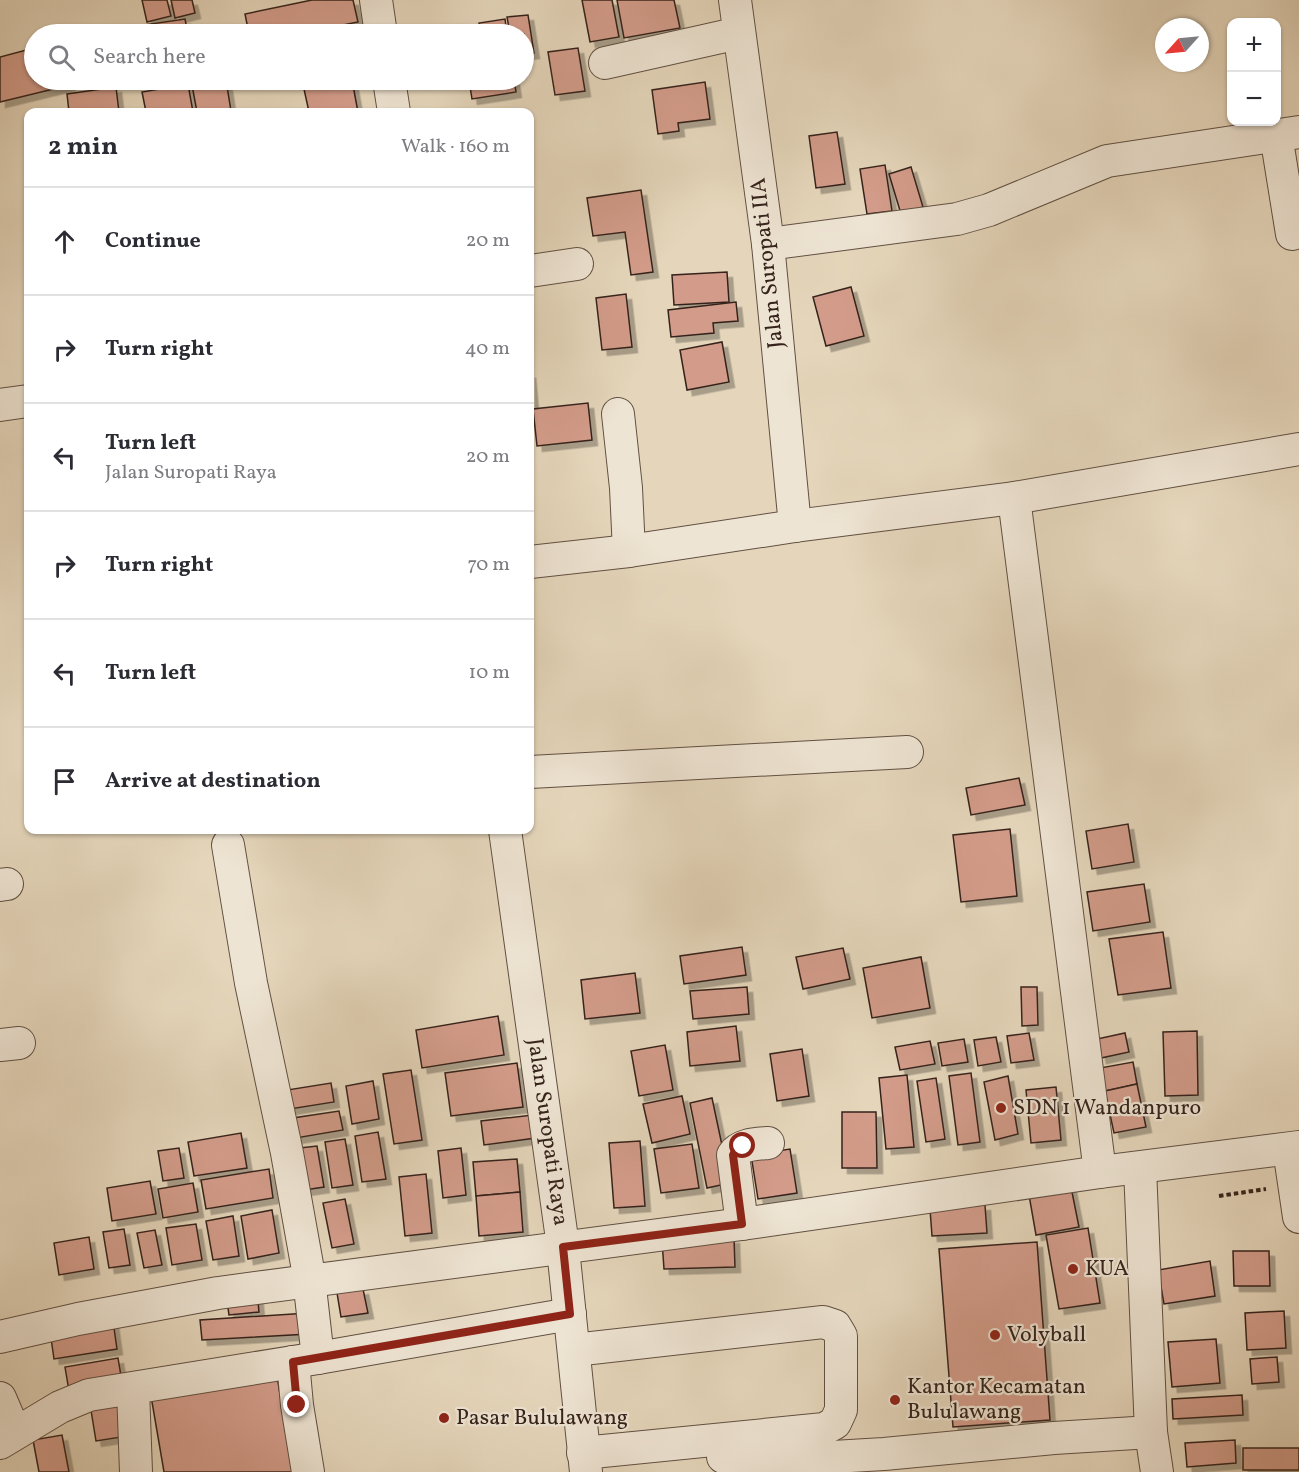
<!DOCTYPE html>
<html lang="en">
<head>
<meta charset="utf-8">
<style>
  :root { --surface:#fff; --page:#f7f7f7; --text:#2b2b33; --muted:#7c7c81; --line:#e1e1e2 }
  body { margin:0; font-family:Vollkorn,serif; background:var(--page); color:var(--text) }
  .controls { position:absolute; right:18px; top:18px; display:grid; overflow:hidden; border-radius:12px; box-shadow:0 2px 4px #0004 }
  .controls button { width:54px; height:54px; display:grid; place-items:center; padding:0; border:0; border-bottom:2px solid var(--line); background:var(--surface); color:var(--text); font:30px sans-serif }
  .compass { position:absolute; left:1155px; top:18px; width:54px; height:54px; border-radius:50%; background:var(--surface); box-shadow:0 2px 4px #0004; rotate:243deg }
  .stop { position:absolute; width:18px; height:18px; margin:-14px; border:4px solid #8f2418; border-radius:50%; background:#fff }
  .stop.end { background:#8f2418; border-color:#fff; box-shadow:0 2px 6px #0008 }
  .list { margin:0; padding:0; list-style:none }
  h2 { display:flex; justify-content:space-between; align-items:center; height:78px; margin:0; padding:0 24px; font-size:26px }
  h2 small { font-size:20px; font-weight:400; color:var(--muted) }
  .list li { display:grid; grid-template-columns:39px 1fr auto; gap:18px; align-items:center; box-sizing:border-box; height:108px; padding:0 24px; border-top:2px solid var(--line) }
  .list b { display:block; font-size:22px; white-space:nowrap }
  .list p { margin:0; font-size:20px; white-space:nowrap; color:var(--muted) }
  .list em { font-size:20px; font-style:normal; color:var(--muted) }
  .icon { flex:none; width:33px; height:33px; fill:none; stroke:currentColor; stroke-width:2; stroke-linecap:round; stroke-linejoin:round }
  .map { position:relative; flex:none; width:1299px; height:1472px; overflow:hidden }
  .search { position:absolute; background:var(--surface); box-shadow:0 2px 4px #0004; left:24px; top:24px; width:510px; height:66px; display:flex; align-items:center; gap:15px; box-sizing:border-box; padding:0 21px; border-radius:33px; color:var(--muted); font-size:22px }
  .panel { position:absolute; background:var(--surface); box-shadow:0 2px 4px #0004; left:24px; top:108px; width:510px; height:726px; border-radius:12px }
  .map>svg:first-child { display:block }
</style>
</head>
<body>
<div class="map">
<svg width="1299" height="1472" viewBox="0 0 1299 1472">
  <defs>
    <filter id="shadow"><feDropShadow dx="5.5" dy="5.5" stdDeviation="0" flood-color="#0004"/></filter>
  </defs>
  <rect width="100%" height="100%" fill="#e5d6bb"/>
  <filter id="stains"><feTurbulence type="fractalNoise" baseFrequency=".00333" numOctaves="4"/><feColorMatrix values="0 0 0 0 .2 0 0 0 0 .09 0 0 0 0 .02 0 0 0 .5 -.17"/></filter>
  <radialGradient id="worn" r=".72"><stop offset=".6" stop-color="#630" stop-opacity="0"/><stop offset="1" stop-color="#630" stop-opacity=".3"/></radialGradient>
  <!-- building -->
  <g fill="#d39c8a" stroke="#35231b" stroke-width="1.5" filter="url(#shadow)">
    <polygon points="142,0 167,0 171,16 147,22"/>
    <polygon points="171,0 192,0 195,13 175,18"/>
    <polygon points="312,0 353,0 358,22 298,34 249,34 245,14"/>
    <polygon points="582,0 612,0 619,37 590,42"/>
    <polygon points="617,0 674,0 680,28 624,38"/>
    <polygon points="528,15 534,53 524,54 524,34 510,34 507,17"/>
    <polygon points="185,19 188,34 96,34 96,32"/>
    <polygon points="505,19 507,34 481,34 479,23"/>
    <polygon points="34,48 34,80 68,80 70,85 0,102 0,57"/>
    <polygon points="578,48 585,91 555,95 548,52"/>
    <polygon points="103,80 144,80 103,85"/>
    <polygon points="191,80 226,80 231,111 197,112"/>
    <polygon points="302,80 352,80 358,112 309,112"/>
    <polygon points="469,80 514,80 516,92 472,99"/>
    <polygon points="705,82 710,119 678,123 679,131 658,134 652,90"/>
    <polygon points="188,84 193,112 146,112 142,92"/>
    <polygon points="116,87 119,112 69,112 67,94"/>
    <polygon points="837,132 845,184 816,188 809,136"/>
    <polygon points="885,165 892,211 867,214 860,169"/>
    <polygon points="911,167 923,207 901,214 889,174"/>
    <polygon points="641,190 653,272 631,275 625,232 593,236 587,198"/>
    <polygon points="727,272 729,302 674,305 672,275"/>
    <polygon points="851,287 864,336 826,346 813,297"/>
    <polygon points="626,294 632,347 602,350 596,298"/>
    <polygon points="736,302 738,321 713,323 714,333 671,337 668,310"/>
    <polygon points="722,342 729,382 687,390 680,350"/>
    <polygon points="530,372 533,404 530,405"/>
    <polygon points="588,403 592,440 537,446 533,409"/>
    <polygon points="1019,778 1025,805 971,815 966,788"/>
    <polygon points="1128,824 1134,862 1092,869 1086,831"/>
    <polygon points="1010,829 1017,896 961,902 953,835"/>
    <polygon points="1144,884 1150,922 1093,931 1087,892"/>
    <polygon points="1163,932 1171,988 1118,995 1109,939"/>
    <polygon points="742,947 746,975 684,984 680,956"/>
    <polygon points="843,948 850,979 803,989 796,957"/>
    <polygon points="921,957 930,1008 872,1018 863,968"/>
    <polygon points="635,973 640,1013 585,1019 581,980"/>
    <polygon points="747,987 749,1014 693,1019 690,991"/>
    <polygon points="1021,987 1037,987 1038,1025 1022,1026"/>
    <polygon points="498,1016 504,1055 422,1068 416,1030"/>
    <polygon points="736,1026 740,1061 690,1066 687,1032"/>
    <polygon points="1197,1031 1198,1095 1165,1096 1163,1032"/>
    <polygon points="1029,1033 1034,1060 1011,1063 1007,1036"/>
    <polygon points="1125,1033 1129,1052 1101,1058 1097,1039"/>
    <polygon points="996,1037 1001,1062 978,1066 974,1040"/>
    <polygon points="964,1039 968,1062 942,1066 938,1043"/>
    <polygon points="930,1041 935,1064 900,1070 895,1047"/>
    <polygon points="665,1045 673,1090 639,1096 631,1051"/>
    <polygon points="802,1049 809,1096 777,1101 770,1054"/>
    <polygon points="1133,1062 1137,1084 1105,1091 1100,1068"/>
    <polygon points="517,1063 523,1107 451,1116 445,1073"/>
    <polygon points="411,1070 422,1140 394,1144 383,1074"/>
    <polygon points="971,1073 980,1142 958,1145 949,1076"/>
    <polygon points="907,1075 914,1147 886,1149 879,1078"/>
    <polygon points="1008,1076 1018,1134 995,1140 984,1082"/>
    <polygon points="936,1078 945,1139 926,1142 917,1081"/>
    <polygon points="373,1081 379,1119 352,1124 346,1086"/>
    <polygon points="331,1083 334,1102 290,1109 287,1090"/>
    <polygon points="1137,1084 1146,1127 1114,1133 1105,1091"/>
    <polygon points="1056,1087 1061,1140 1031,1143 1026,1090"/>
    <polygon points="682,1096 690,1134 652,1143 643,1104"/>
    <polygon points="712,1098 730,1183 707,1188 690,1103"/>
    <polygon points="339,1111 343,1130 296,1138 293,1118"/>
    <polygon points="842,1112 876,1112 877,1168 842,1168"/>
    <polygon points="541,1114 543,1137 484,1145 481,1121"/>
    <polygon points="378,1132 386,1179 362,1182 355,1136"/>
    <polygon points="241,1133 247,1168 194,1176 188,1142"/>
    <polygon points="345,1139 353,1185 332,1188 325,1142"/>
    <polygon points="640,1141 645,1206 614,1208 609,1143"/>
    <polygon points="692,1144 699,1188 661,1193 654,1149"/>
    <polygon points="317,1146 324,1187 298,1191 291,1149"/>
    <polygon points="179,1148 184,1178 163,1181 158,1151"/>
    <polygon points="461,1148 466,1195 443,1198 438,1151"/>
    <polygon points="790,1149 797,1193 758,1199 751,1155"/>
    <polygon points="517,1159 520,1192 476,1196 473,1162"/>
    <polygon points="269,1169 273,1198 206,1209 201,1180"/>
    <polygon points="426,1174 432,1233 405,1236 399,1177"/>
    <polygon points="150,1181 156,1214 112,1221 107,1188"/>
    <polygon points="193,1183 198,1212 163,1218 158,1189"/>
    <polygon points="1071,1187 1079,1227 1036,1235 1029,1195"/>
    <polygon points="520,1192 523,1232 479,1236 476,1196"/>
    <polygon points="345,1199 354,1244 332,1248 323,1203"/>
    <polygon points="985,1205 987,1233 932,1236 930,1209"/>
    <polygon points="272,1210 279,1253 248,1259 241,1216"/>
    <polygon points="233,1216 239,1256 213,1260 206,1221"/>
    <polygon points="196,1224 202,1260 172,1265 166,1228"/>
    <polygon points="1088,1228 1100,1303 1059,1309 1046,1235"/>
    <polygon points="124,1229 130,1265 109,1268 103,1232"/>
    <polygon points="155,1230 162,1265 144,1268 137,1233"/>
    <polygon points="89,1237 94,1269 59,1275 54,1243"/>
    <polygon points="734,1238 735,1267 664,1269 662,1241"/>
    <polygon points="1037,1242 1050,1420 953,1427 939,1249"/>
    <polygon points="1233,1251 1269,1251 1270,1286 1234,1286"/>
    <polygon points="1210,1261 1215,1296 1164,1304 1158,1270"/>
    <polygon points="363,1289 368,1313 341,1317 337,1293"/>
    <polygon points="257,1291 259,1312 229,1315 226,1294"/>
    <polygon points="1284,1311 1286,1348 1247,1350 1245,1313"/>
    <polygon points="308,1313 309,1334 202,1340 200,1320"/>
    <polygon points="113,1321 117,1349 54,1359 50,1331"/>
    <polygon points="1216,1339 1220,1383 1172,1387 1168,1342"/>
    <polygon points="1277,1357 1279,1382 1252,1384 1250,1359"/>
    <polygon points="118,1358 122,1382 69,1391 65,1367"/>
    <polygon points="277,1376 293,1472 164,1472 151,1396"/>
    <polygon points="121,1394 128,1436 96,1441 89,1398"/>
    <polygon points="1242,1395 1243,1415 1173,1419 1172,1399"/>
    <polygon points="62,1435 69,1472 39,1472 33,1440"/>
    <polygon points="1235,1440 1236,1463 1187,1467 1185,1443"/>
    <rect x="1243" y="1448" width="56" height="22"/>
  </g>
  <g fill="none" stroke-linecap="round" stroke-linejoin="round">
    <!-- minor casing -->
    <g stroke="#615043" stroke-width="34">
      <g id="minor">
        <polyline points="376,0 381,34"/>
        <polyline points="735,0 768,244 795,526"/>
        <polyline points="605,63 739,33"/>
        <polyline points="389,80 394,112"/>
        <polyline points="1276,135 1292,234"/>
        <polyline points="768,244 957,219 989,210 1107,161 1299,132"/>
        <polyline points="530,271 577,264"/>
        <polyline points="0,405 28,401"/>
        <polyline points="618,414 626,488 629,551"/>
        <polyline points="1014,498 1100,1172"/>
        <polyline points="530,562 629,551 795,526 1014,498 1299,449"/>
        <polyline points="530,772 907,752"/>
        <polyline points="505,830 562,1239 586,1472"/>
        <polyline points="228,845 251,983 287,1153 308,1270 318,1358"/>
        <polyline points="0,885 7,884"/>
        <polyline points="0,1045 19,1043"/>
        <polyline points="1289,1149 1299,1217"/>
        <polyline points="1140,1168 1151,1432 1157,1472"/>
        <path d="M742 1224 733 1155C740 1144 756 1144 768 1143"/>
        <polyline points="0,1337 78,1319 218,1293 742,1224 1100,1172 1299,1147"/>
        <polyline points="574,1350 823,1322 835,1326 841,1336 841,1410 835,1423 824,1429 583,1453"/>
        <polyline points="293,1362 297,1405 308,1472"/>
        <polyline points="133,1389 136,1472"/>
        <polyline points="0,1398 15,1433"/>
        <polyline points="0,1443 60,1407 89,1395 318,1358 570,1314"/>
        <polyline points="723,1457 833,1457 884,1454 1054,1438 1151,1432"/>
      </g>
    </g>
    <!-- path -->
    <polyline stroke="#35231b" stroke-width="4" stroke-dasharray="4.5 3" stroke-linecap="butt" points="1219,1196 1266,1189"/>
    <!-- minor -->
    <use href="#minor" stroke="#eee4d3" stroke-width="32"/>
  </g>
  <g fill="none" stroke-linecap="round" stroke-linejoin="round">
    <!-- route -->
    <polyline stroke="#8f2418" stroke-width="8" points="297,1405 293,1362 570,1314 563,1247 742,1224 733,1155 736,1149 743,1146"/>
  </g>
  <!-- markers -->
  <g fill="#8f2418" stroke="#eee4d3" stroke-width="2">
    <circle cx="1001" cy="1108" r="6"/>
    <circle cx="1073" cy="1269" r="6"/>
    <circle cx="995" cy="1335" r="6"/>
    <circle cx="895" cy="1400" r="6"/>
    <circle cx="444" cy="1418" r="6"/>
  </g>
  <g text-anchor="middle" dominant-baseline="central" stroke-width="4.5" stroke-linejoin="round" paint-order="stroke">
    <!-- street labels -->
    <g font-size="22" fill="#35231b" stroke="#eee4d3">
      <text transform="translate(768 263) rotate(-96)">Jalan Suropati IIA</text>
      <text transform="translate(547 1132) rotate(82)">Jalan Suropati Raya</text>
    </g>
    <!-- poi labels -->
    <g font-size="22" fill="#35231b" stroke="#eee4d3" text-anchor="start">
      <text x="1013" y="1108">SDN 1 Wandanpuro</text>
      <text x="1085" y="1269">KUA</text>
      <text x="1007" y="1335">Volyball</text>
      <text x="907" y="1387">Kantor Kecamatan<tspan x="907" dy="25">Bululawang</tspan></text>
      <text x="456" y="1418">Pasar Bululawang</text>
    </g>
  </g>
  <rect width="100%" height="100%" filter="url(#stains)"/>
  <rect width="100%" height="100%" fill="url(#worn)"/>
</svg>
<div class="controls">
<button>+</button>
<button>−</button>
</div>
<svg class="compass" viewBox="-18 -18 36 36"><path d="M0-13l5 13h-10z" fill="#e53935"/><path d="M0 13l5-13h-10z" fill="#7c7c81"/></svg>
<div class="stop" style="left:743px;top:1146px"></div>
<div class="stop end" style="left:297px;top:1405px"></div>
<div class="search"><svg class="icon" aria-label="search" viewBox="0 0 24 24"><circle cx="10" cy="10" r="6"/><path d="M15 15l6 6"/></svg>Search here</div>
<section class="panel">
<h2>2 min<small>Walk · 160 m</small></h2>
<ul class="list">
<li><svg class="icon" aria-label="ahead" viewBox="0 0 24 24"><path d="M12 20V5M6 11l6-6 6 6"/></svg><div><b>Continue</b></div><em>20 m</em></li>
<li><svg class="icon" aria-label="right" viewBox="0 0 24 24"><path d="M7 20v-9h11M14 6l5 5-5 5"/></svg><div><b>Turn right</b></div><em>40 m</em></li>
<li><svg class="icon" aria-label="left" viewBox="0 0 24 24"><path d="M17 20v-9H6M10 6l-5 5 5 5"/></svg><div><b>Turn left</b><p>Jalan Suropati Raya</p></div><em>20 m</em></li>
<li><svg class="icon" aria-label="right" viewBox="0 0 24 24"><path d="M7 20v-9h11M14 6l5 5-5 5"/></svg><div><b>Turn right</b></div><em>70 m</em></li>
<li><svg class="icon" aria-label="left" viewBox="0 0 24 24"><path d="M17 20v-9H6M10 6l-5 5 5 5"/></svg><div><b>Turn left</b></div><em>10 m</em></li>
<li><svg class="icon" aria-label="arrive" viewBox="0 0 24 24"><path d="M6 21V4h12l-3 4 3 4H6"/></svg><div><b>Arrive at destination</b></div></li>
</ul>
</section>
</div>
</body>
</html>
